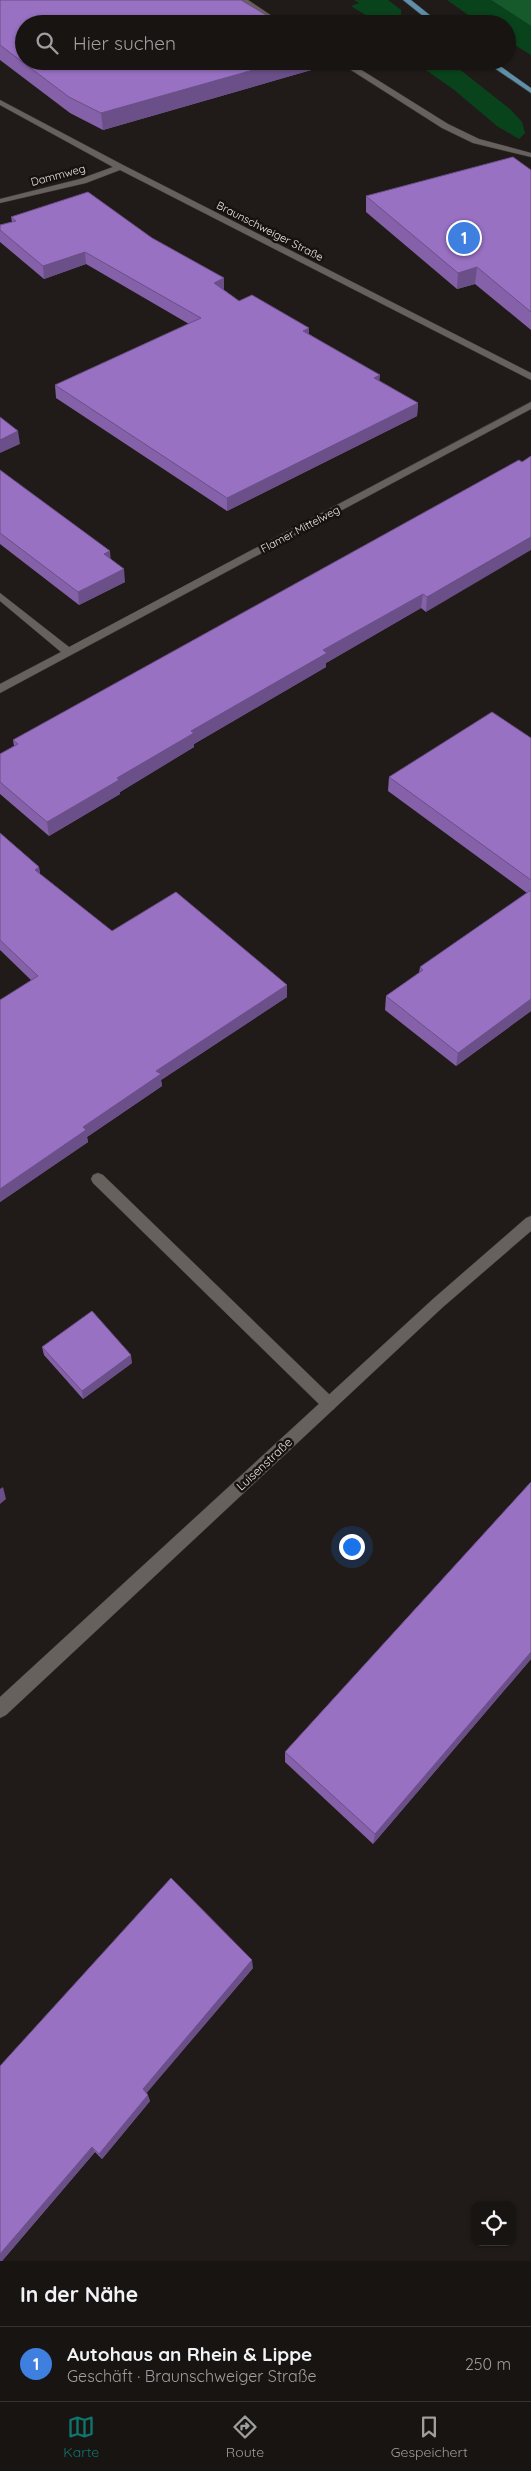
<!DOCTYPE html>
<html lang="de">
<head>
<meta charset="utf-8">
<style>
  :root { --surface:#181412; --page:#211d1b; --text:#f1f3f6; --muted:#9f9e9f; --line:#363332; --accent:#0f766e }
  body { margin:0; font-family:Quicksand,sans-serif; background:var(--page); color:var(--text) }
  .controls { position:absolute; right:15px; bottom:15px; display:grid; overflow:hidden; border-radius:10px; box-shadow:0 1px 4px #0004 }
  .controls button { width:45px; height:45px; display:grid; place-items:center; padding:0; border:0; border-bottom:1px solid var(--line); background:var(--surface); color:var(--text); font:25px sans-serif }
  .you { position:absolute; left:351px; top:1546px; width:18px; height:18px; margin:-12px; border:4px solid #fff; border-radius:50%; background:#1a73e8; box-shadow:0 0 0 8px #1a73e833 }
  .badge { display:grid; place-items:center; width:32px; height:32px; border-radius:50%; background:var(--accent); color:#fff; font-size:16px; font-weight:700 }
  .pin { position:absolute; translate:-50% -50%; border:2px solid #fff; box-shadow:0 1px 5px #0006 }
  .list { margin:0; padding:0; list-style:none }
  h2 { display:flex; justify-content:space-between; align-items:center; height:65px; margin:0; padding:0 20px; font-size:21px }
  h2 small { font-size:16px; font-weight:400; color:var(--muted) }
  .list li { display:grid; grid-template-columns:32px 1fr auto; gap:15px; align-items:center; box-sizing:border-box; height:75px; padding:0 20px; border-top:1px solid var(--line) }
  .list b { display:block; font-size:19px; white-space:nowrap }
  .list p { margin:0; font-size:16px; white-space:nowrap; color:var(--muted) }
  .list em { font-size:16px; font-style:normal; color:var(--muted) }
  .icon { flex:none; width:28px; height:28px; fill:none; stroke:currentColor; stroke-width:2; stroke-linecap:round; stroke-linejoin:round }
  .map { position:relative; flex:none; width:531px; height:2261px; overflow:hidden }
  .search { position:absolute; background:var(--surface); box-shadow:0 1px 4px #0004; left:15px; right:15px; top:15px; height:55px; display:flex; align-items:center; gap:12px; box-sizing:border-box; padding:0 18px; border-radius:28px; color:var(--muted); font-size:19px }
  .sheet { height:140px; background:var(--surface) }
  nav { display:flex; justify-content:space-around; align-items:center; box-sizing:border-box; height:70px; border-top:1px solid var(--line); background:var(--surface); font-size:14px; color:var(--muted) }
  nav a { display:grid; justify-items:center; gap:2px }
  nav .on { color:var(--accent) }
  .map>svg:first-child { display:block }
</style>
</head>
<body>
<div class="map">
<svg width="531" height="2261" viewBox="0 0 531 2261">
  <rect width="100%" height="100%" fill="#201b18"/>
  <!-- green -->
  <g fill="#09431c">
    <polygon points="354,0 388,0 401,10 401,24 380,24 351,6 359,3"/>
    <polygon points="447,0 491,0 531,26 531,55 507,40 507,24 481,24"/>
    <polygon points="413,61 449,61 510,109 522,122 525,133 519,139 497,126 453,89"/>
  </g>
  <!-- forest -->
  <polygon fill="#165a2b" points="491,0 531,0 531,26"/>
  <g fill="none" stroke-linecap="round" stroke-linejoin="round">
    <!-- service casing -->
    <g stroke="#3b3735" stroke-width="1">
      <g id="service">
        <polygon points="239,0 248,0 284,24 276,24"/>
        <polygon points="337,61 347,61 448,124 479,139 531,153 531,157 473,143 442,128"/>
        <polygon points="98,1173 103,1175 334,1399 337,1404 334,1409 329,1411 324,1409 93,1183 91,1179 93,1175"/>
      </g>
    </g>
    <!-- minor casing -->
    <g stroke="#3b3735" stroke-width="1">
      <g id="minor">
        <polygon points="0,100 123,165 531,373 531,380 120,170 86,183 0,203 0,199 80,179 113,167 0,105"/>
        <polygon points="531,402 531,409 0,693 0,684 61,652 0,601 0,593 69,647"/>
        <polygon points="531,1216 531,1231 443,1307 6,1715 0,1718 0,1697 433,1299 526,1218"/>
      </g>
    </g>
    <!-- primary casing -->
    <g stroke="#3b3735" stroke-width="1">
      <g id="primary">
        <polygon points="403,0 411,0 441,24 433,24"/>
        <polygon points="484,61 493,61 531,88 531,93"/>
      </g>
    </g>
    <!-- service -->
    <use href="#service" fill="#67615d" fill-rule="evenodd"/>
    <!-- minor -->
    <use href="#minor" fill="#67615d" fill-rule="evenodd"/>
    <!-- primary -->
    <use href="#primary" fill="#5e90a9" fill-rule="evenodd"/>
  </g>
  <!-- wall -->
  <g fill="#8461a8">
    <polygon points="0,0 325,66 103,130 70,113 0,60"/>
    <polygon points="531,170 531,330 475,284 457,289 366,212 366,196"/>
    <polygon points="11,217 152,238 224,278 224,290 239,301 309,328 309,334 380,381 418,403 417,416 227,511 56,398 55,385 189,324 86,264 44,279 0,242 0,225 12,222"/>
    <polygon points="519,460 426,612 421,608 326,663 326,667 194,744 194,747 120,792 120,794 49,836 0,794 0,754 14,746 13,740"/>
    <polygon points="0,470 111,560 125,582 79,605 0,544"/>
    <polygon points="531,738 531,1011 456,1066 385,1010 386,996 419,973 420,967 527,893 388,791 389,777"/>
    <polygon points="0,833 39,867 40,874 112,931 287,985 287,997 161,1080 162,1086 87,1137 88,1142 0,1202 0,1000 32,981 0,950"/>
    <polygon points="42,1347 132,1363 83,1399 44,1355"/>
    <polygon points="531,1482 531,1659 373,1844 285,1762 285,1752"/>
    <polygon points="253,1968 146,2093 150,2101 102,2159 95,2152 2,2261 0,2261 0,2066"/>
  </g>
  <!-- shaded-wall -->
  <g fill="#6b4f88">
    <polygon points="285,61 325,61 325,66 103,130 101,113"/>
    <polygon points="85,252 86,264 44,279 43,266"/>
    <polygon points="477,267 475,284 457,289 458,273"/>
    <polygon points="224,278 224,291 214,283"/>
    <polygon points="309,328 309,341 303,331"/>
    <polygon points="380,375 379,388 374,378"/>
    <polygon points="418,403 417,416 227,511 227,498"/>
    <polygon points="18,431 20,444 0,453 0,440"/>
    <polygon points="531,537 531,550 426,612 427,597"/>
    <polygon points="110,551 111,563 104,554"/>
    <polygon points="124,569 125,582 79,605 78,592"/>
    <polygon points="423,594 421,608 326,663 326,667 194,744 194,747 120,792 120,794 49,836 47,822 191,731 323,650"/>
    <polygon points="39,867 41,880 35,870"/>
    <polygon points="287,985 287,997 161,1080 162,1086 87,1137 88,1142 0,1202 0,1189 83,1127 156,1071"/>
    <polygon points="531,999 531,1011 456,1066 458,1053"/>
    <polygon points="131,1355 132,1363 83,1399 82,1391"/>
    <polygon points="3,1487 6,1499 0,1504 0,1489"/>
    <polygon points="531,1652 531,1659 373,1844 375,1834"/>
    <polygon points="252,1960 253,1968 145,2095 143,2089"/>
    <polygon points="148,2095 150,2101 102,2159 99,2154"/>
    <polygon points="92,2147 95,2152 2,2261 0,2261 0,2254"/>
  </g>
  <!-- building -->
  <g fill="#9971c3" stroke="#6b4f88">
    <polygon points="0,0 241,0 281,24 24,24 24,61 285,61 101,113 69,97 0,45"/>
    <polygon points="513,157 531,170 531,312 477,267 458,273 366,196"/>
    <polygon points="88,192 152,238 224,278 214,283 239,301 252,295 309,328 303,331 380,375 374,378 418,403 227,498 55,385 201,318 85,252 43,266 0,230 0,225 16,221 11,217"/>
    <polygon points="0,417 18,431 0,440"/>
    <polygon points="531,456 531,537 427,597 423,594 323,650 327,653 191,731 194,733 117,778 119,780 47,822 0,782 0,754 18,744 13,740 519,460 522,462"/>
    <polygon points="0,470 110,551 104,554 124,569 78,592 0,533"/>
    <polygon points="492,712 531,738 531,880 389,777"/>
    <polygon points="0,833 39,867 35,870 112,931 176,892 287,985 156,1071 161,1074 83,1127 86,1130 0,1189 0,1000 38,976 0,940"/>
    <polygon points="531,890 531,999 458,1053 386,996 423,970 420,967"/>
    <polygon points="92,1311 131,1355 82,1391 42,1347"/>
    <polygon points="531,1482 531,1652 375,1834 285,1752"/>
    <polygon points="171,1878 252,1960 143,2089 148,2095 99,2154 92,2147 0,2254 0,2066"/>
  </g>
  <g text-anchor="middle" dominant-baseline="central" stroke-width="5" stroke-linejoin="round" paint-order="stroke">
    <!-- far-street labels -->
    <g font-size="11" fill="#e7e3e1" stroke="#17120f">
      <text transform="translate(58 175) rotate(-15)">Dammweg</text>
      <text transform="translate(270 231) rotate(27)">Braunschweiger Straße</text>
      <text transform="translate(300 529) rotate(-28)">Flamer Mittelweg</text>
    </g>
    <!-- street labels -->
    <g font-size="12" fill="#e7e3e1" stroke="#17120f">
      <text transform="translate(264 1464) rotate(-43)">Luisenstraße</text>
    </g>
  </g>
</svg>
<div class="controls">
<button><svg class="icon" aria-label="locate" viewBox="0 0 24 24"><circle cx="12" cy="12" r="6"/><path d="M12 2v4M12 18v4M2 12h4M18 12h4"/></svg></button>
</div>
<div class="you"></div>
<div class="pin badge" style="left:464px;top:238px;background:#3f7fe0">1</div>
<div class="search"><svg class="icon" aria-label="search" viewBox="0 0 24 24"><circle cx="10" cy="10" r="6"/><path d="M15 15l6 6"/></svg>Hier suchen</div>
</div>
<section class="sheet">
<h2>In der Nähe<small></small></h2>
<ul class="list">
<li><span class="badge" style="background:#3f7fe0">1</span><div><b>Autohaus an Rhein &amp; Lippe</b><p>Geschäft · Braunschweiger Straße</p></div><em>250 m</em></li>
</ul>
</section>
<nav>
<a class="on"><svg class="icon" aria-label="map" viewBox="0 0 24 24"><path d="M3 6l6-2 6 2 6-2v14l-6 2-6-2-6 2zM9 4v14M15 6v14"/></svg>Karte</a>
<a><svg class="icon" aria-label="directions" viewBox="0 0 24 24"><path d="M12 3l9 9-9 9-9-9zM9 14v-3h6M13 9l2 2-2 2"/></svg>Route</a>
<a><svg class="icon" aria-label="saved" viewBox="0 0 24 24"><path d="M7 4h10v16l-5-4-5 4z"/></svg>Gespeichert</a>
</nav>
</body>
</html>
